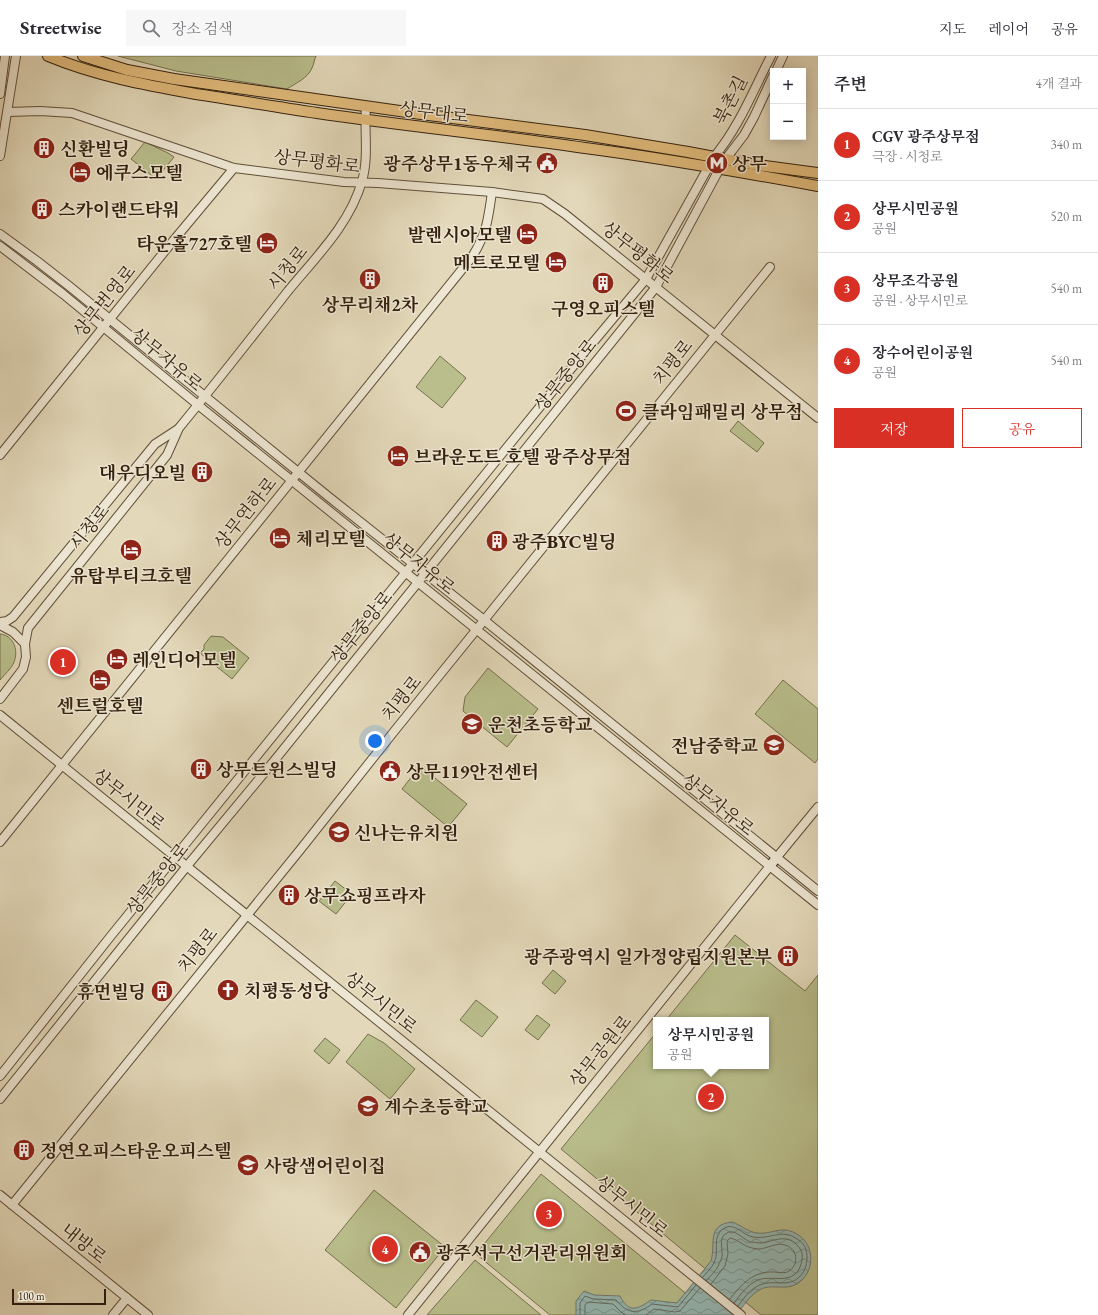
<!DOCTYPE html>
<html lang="ko">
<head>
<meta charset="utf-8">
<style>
  :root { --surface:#fff; --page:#f7f7f7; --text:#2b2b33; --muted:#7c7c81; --line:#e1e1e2; --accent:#d93025 }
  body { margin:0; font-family:"EB Garamond","Noto Serif KR",serif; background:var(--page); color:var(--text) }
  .controls { position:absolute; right:12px; top:12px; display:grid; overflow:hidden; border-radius:0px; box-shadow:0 2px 10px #0003 }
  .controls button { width:36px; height:36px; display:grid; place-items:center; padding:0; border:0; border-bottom:1px solid var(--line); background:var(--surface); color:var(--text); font:20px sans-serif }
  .scale { position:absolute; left:12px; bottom:10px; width:94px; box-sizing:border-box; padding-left:4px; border:2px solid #34210e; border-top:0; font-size:11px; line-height:14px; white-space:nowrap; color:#34210e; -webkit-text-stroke:3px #ede6d2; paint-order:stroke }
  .you { position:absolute; left:375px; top:685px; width:14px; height:14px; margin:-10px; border:3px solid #fff; border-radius:50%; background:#1a73e8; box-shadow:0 0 0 6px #1a73e833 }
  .badge { display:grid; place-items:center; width:26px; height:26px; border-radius:50%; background:var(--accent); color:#fff; font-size:13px; font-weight:700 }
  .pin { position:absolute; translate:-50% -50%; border:2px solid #fff; box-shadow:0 1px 4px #0006 }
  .popup { position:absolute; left:653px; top:961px; width:116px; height:52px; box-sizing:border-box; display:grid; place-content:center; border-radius:0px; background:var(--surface); filter:drop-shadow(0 1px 3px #0005); font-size:13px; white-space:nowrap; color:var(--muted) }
  .popup b { font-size:15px; color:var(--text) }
  .popup::after { content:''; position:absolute; left:50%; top:100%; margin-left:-8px; border:8px solid transparent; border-top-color:var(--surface) }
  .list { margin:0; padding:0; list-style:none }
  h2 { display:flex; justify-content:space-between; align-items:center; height:52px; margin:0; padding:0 16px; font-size:17px }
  h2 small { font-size:13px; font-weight:400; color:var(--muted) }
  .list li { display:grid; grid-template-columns:26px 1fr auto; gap:12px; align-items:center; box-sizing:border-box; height:72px; padding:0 16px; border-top:1px solid var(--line) }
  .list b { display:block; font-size:15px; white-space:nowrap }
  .list p { margin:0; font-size:13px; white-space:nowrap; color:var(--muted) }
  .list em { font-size:13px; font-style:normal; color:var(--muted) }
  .actions { display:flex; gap:8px; padding:12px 16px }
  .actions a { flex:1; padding:9px 0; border:1px solid var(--accent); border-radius:0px; text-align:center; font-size:14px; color:var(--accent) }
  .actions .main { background:var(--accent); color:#fff }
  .icon { flex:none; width:22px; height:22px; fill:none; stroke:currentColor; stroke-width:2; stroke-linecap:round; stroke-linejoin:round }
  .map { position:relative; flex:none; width:818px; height:1259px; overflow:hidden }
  header { display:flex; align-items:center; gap:24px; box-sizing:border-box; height:56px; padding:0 20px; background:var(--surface); border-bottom:1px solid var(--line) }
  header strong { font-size:19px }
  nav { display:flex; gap:22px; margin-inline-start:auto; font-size:14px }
  .search { width:280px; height:36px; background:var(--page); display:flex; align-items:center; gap:10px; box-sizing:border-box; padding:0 14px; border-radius:0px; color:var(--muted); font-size:15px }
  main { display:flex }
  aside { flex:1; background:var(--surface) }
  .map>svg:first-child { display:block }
</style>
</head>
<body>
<header>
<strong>Streetwise</strong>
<div class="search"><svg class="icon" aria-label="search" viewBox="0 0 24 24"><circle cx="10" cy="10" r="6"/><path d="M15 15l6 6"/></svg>장소 검색</div>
<nav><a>지도</a><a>레이어</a><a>공유</a></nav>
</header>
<main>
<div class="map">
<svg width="818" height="1259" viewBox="0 0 818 1259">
  <defs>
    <pattern id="water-waves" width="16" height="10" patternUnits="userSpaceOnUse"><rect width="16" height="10" fill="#96b9b5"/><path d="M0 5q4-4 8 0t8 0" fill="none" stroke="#7b9692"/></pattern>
  </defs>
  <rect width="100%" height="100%" fill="#e3d9ba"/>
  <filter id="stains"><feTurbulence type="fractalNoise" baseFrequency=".005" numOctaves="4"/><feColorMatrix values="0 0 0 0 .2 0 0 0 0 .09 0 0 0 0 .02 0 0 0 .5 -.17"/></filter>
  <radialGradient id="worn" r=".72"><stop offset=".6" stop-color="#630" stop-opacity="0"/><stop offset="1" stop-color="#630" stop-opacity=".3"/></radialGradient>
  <!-- green -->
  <g fill="#b9be8c" stroke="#76704d">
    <path d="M118 0H316C314 4 314 8 312 12 308 22 296 27 287 33L176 15Z"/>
    <polygon points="145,86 168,97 174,101 156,123 131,103"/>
    <polygon points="440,300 466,322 442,352 416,331"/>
    <polygon points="738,365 764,387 757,396 730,375"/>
    <path d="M0 578C13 579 19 594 14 606 12 612 4 619 0 624Z"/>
    <polygon points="211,580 223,581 249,602 232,623 200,597 204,593 204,589"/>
    <polygon points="488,612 538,653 507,691 463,655 465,641"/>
    <polygon points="783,624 818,653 818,703 815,707 755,658"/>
    <polygon points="420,710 467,748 448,771 402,733"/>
    <polygon points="335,825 352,838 336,858 319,845"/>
    <polygon points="735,879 805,935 818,919 818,1259 761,1259 561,1093 656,977 656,1010 766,1010 766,964 666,964"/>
    <polygon points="553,914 566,925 555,938 542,927"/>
    <polygon points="476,944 498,961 482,981 460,964"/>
    <polygon points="537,959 550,969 538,984 525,974"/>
    <polygon points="368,978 384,987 415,1013 390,1043 346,1006"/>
    <polygon points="325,982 340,994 329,1008 314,995"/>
    <polygon points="541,1118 712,1259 550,1259 476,1198"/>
    <polygon points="374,1134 445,1191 396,1252 325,1194"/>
    <polygon points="475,1204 541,1259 427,1259"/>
  </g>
  <!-- water -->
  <path fill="url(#water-waves)" stroke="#6f7c72" d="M732 1166C741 1169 748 1176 757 1177 770 1179 780 1170 793 1176 815 1185 817 1215 797 1228 785 1235 771 1227 759 1234 749 1240 743 1251 736 1259H576V1245L584 1235 594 1239 620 1240C629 1258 638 1253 651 1244L677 1247 711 1205C716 1188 706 1169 732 1166Z"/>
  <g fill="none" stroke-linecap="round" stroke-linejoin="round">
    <!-- shore -->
    <g stroke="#656d62" stroke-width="1">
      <path d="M703 1221C707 1216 713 1211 715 1204 719 1194 712 1181 723 1173 734 1165 742 1179 753 1181 769 1184 782 1172 797 1183 801 1185 805 1189 806 1194 808 1201 807 1209 804 1215 792 1235 776 1222 760 1229 750 1233 744 1242 738 1250"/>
      <path d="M706 1225C711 1219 717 1214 719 1208 721 1204 723 1200 722 1196 722 1189 719 1181 727 1177 735 1172 743 1184 751 1186 754 1186 757 1187 760 1187 773 1186 783 1178 795 1187 798 1190 801 1193 802 1197 803 1203 801 1210 798 1215 788 1228 772 1219 758 1224 747 1229 741 1238 734 1247"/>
      <path d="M711 1228 725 1210 728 1198 727 1185 730 1182C740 1184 744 1192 758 1193 767 1193 776 1186 785 1189 797 1192 800 1208 789 1215 785 1218 779 1216 774 1216 753 1215 742 1228 730 1243"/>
      <path d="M580 1259V1247L585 1240 593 1243 616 1244C628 1258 637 1259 652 1248L678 1251 696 1229"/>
      <polyline points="585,1259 585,1249 588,1246 613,1248 621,1256 626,1259"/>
      <polyline points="646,1259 654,1253 675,1256 680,1255 700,1232"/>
    </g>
    <!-- tertiary casing -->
    <g stroke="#604f39" stroke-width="10">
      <g id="tertiary">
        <polyline points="776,15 783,0"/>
        <polyline points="0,38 5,0"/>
        <polyline points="8,56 40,55 72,57 234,112 344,126 378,127 492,136 543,143 565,158 818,362"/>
        <polyline points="0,100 16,0"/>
        <polyline points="725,104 744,79 754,61 773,20"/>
        <polyline points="0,178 37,205 69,230 329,441 484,564 818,835"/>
        <polyline points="0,190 63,238 198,349 818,849"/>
        <polyline points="0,399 173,185 234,112"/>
        <polyline points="0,566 7,565 13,561 155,388 178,373"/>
        <polyline points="0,569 13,576 25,588 26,601 23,613 0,643"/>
        <path d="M25 588 28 572 167 399 179 372C216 327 252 281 288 235 316 201 350 168 362 125 369 102 364 75 366 50"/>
        <polyline points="0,659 741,1259"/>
        <path d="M0 786 472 201C487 177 488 164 492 136"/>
        <polyline points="777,801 818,751"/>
        <path d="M0 1020 110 881 560 326 646 223 714 101C739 71 753 35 771 0"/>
        <polyline points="0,1043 187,810 274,705 656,231 720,112"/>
        <polyline points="0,1139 148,1259"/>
        <polyline points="12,1149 300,794 396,673 770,211"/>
        <polyline points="113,1259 127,1242"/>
        <polyline points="408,1259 770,810"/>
      </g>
    </g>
    <!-- secondary casing -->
    <g stroke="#34210e" stroke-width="11">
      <polyline id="secondary" points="770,810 777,801"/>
    </g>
    <!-- primary casing -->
    <g stroke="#34210e" stroke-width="12">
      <g id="primary">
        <path d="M48 0C96 20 146 29 196 38 236 44 276 51 317 57 406 70 496 79 585 92 663 102 741 116 818 130"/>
        <polyline points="83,0 127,14 174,23 421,58 585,79 688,96 757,109 818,117"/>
      </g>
    </g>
    <!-- tertiary -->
    <use href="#tertiary" stroke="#ede6d2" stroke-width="8"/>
    <!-- secondary -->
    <use href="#secondary" stroke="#ede6d2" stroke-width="9"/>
    <!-- primary -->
    <use href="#primary" stroke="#e2bc7d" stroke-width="10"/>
  </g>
  <!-- icons -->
  <defs>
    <g id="building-disc" transform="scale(1.15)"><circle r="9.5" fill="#8f2418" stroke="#ede6d2"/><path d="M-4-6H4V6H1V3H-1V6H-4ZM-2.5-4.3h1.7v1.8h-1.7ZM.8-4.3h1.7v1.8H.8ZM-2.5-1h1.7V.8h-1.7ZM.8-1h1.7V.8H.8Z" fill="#fff"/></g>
    <g id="civic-disc" transform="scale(1.15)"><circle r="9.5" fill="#8f2418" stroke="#ede6d2"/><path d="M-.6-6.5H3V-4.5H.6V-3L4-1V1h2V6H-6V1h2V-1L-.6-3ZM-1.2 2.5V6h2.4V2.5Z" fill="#fff"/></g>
    <g id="metro-disc" transform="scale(1.15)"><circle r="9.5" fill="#8f2418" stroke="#ede6d2"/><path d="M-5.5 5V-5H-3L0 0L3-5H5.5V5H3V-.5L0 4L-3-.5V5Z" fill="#fff"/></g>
    <g id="hotel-disc" transform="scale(1.15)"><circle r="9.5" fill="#8f2418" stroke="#ede6d2"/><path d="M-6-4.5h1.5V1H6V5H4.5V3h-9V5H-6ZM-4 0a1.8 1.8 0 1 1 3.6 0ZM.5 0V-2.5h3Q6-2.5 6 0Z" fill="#fff"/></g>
    <g id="stadium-disc" transform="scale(1.15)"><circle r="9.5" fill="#8f2418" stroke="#ede6d2"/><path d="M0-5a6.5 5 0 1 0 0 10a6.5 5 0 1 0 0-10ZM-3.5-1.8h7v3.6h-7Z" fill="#fff"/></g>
    <g id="school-disc" transform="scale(1.15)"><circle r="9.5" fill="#8f2418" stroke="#ede6d2"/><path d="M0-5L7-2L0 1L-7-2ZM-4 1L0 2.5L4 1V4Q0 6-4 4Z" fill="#fff"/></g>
    <g id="church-disc" transform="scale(1.15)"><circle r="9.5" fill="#8f2418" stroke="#ede6d2"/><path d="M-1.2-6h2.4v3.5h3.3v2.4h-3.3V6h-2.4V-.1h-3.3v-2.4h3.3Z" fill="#fff"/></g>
  </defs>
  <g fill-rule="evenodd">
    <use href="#building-disc" x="44" y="92"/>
    <use href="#civic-disc" x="547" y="107"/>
    <use href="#metro-disc" x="717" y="107"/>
    <use href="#hotel-disc" x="80" y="116"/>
    <use href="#building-disc" x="42" y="153"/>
    <use href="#hotel-disc" x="527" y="178"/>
    <use href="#hotel-disc" x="267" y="187"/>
    <use href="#hotel-disc" x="556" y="206"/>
    <use href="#building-disc" x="370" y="223"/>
    <use href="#building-disc" x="603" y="227"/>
    <use href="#stadium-disc" x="626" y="355"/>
    <use href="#hotel-disc" x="398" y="400"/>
    <use href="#building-disc" x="202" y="416"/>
    <use href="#hotel-disc" x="280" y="482"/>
    <use href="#building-disc" x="497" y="485"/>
    <use href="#hotel-disc" x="131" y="494"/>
    <use href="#hotel-disc" x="117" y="603"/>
    <use href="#hotel-disc" x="100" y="624"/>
    <use href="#school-disc" x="472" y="668"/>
    <use href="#school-disc" x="774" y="689"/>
    <use href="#building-disc" x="201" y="713"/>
    <use href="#civic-disc" x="390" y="715"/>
    <use href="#school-disc" x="339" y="776"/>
    <use href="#building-disc" x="289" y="839"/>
    <use href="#building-disc" x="788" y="900"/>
    <use href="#church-disc" x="228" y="934"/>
    <use href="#building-disc" x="162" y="935"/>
    <use href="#school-disc" x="368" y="1050"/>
    <use href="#building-disc" x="24" y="1094"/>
    <use href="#school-disc" x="248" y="1109"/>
    <use href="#civic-disc" x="420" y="1196"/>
  </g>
  <g text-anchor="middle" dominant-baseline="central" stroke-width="3" stroke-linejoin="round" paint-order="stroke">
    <!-- street labels -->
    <g font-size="18" fill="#34210e" stroke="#ede6d2">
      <text transform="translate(730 44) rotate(-63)">북촌길</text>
      <text transform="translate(434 56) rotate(7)">상무대로</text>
      <text transform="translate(317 105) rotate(7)">상무평화로</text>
      <text transform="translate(638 196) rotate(39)">상무평화로</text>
      <text transform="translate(287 212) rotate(-51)">시청로</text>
      <text transform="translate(104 245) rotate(-51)">상무번영로</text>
      <text transform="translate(167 303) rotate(40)">상무자유로</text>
      <text transform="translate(672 306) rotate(-51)">치평로</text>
      <text transform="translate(565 319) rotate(-51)">상무중앙로</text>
      <text transform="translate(245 457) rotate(-51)">상무연하로</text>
      <text transform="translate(89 471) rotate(-52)">시청로</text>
      <text transform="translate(419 507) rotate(39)">상무자유로</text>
      <text transform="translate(361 571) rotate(-51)">상무중앙로</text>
      <text transform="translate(401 642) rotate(-51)">치평로</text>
      <text transform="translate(129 743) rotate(39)">상무시민로</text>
      <text transform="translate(718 748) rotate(39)">상무자유로</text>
      <text transform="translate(157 823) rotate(-51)">상무중앙로</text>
      <text transform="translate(197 894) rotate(-51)">치평로</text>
      <text transform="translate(381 946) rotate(39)">상무시민로</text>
      <text transform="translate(600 995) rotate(-51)">상무공원로</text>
      <text transform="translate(632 1150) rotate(39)">상무시민로</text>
      <text transform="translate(84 1187) rotate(39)">내방로</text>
    </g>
    <!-- poi labels -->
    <g font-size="18" font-weight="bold" fill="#34210e" stroke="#ede6d2" text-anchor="start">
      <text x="60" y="92">신환빌딩</text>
      <text x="532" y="107" text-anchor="end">광주상무1동우체국</text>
      <text x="732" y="107">상무</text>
      <text x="96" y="116">에쿠스모텔</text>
      <text x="58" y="153">스카이랜드타워</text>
      <text x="512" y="178" text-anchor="end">발렌시아모텔</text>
      <text x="252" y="187" text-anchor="end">타운홀727호텔</text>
      <text x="540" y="206" text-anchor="end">메트로모텔</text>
      <text x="370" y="248" text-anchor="middle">상무리채2차</text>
      <text x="603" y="252" text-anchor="middle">구영오피스텔</text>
      <text x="642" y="355">클라임패밀리 상무점</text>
      <text x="414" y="400">브라운도트 호텔 광주상무점</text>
      <text x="186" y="416" text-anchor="end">대우디오빌</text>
      <text x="296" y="482">체리모텔</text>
      <text x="512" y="485">광주BYC빌딩</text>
      <text x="131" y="519" text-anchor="middle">유탑부티크호텔</text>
      <text x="132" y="603">레인디어모텔</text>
      <text x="100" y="649" text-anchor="middle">센트럴호텔</text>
      <text x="488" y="668">운천초등학교</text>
      <text x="758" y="689" text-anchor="end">전남중학교</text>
      <text x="216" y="713">상무트윈스빌딩</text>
      <text x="406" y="715">상무119안전센터</text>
      <text x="354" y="776">신나는유치원</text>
      <text x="304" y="839">상무쇼핑프라자</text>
      <text x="772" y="900" text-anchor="end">광주광역시 일가정양립지원본부</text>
      <text x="244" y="934">치평동성당</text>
      <text x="146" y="935" text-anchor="end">휴먼빌딩</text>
      <text x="384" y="1050">계수초등학교</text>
      <text x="40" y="1094">정연오피스타운오피스텔</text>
      <text x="264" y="1109">사랑샘어린이집</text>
      <text x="436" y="1196">광주서구선거관리위원회</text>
    </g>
  </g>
  <rect width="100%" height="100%" filter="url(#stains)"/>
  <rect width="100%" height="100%" fill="url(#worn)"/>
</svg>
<div class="controls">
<button>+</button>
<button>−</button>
</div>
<div class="scale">100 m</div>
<div class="you"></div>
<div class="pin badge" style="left:63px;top:606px">1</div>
<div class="pin badge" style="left:711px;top:1041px">2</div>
<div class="popup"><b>상무시민공원</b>공원</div>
<div class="pin badge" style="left:549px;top:1158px">3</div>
<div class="pin badge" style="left:385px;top:1193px">4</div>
</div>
<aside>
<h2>주변<small>4개 결과</small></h2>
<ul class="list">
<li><span class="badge">1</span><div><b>CGV 광주상무점</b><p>극장 · 시청로</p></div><em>340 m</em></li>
<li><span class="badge">2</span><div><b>상무시민공원</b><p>공원</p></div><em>520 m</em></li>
<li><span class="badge">3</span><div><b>상무조각공원</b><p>공원 · 상무시민로</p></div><em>540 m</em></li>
<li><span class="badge">4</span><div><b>장수어린이공원</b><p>공원</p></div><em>540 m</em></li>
</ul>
<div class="actions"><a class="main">저장</a><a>공유</a></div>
</aside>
</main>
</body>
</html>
